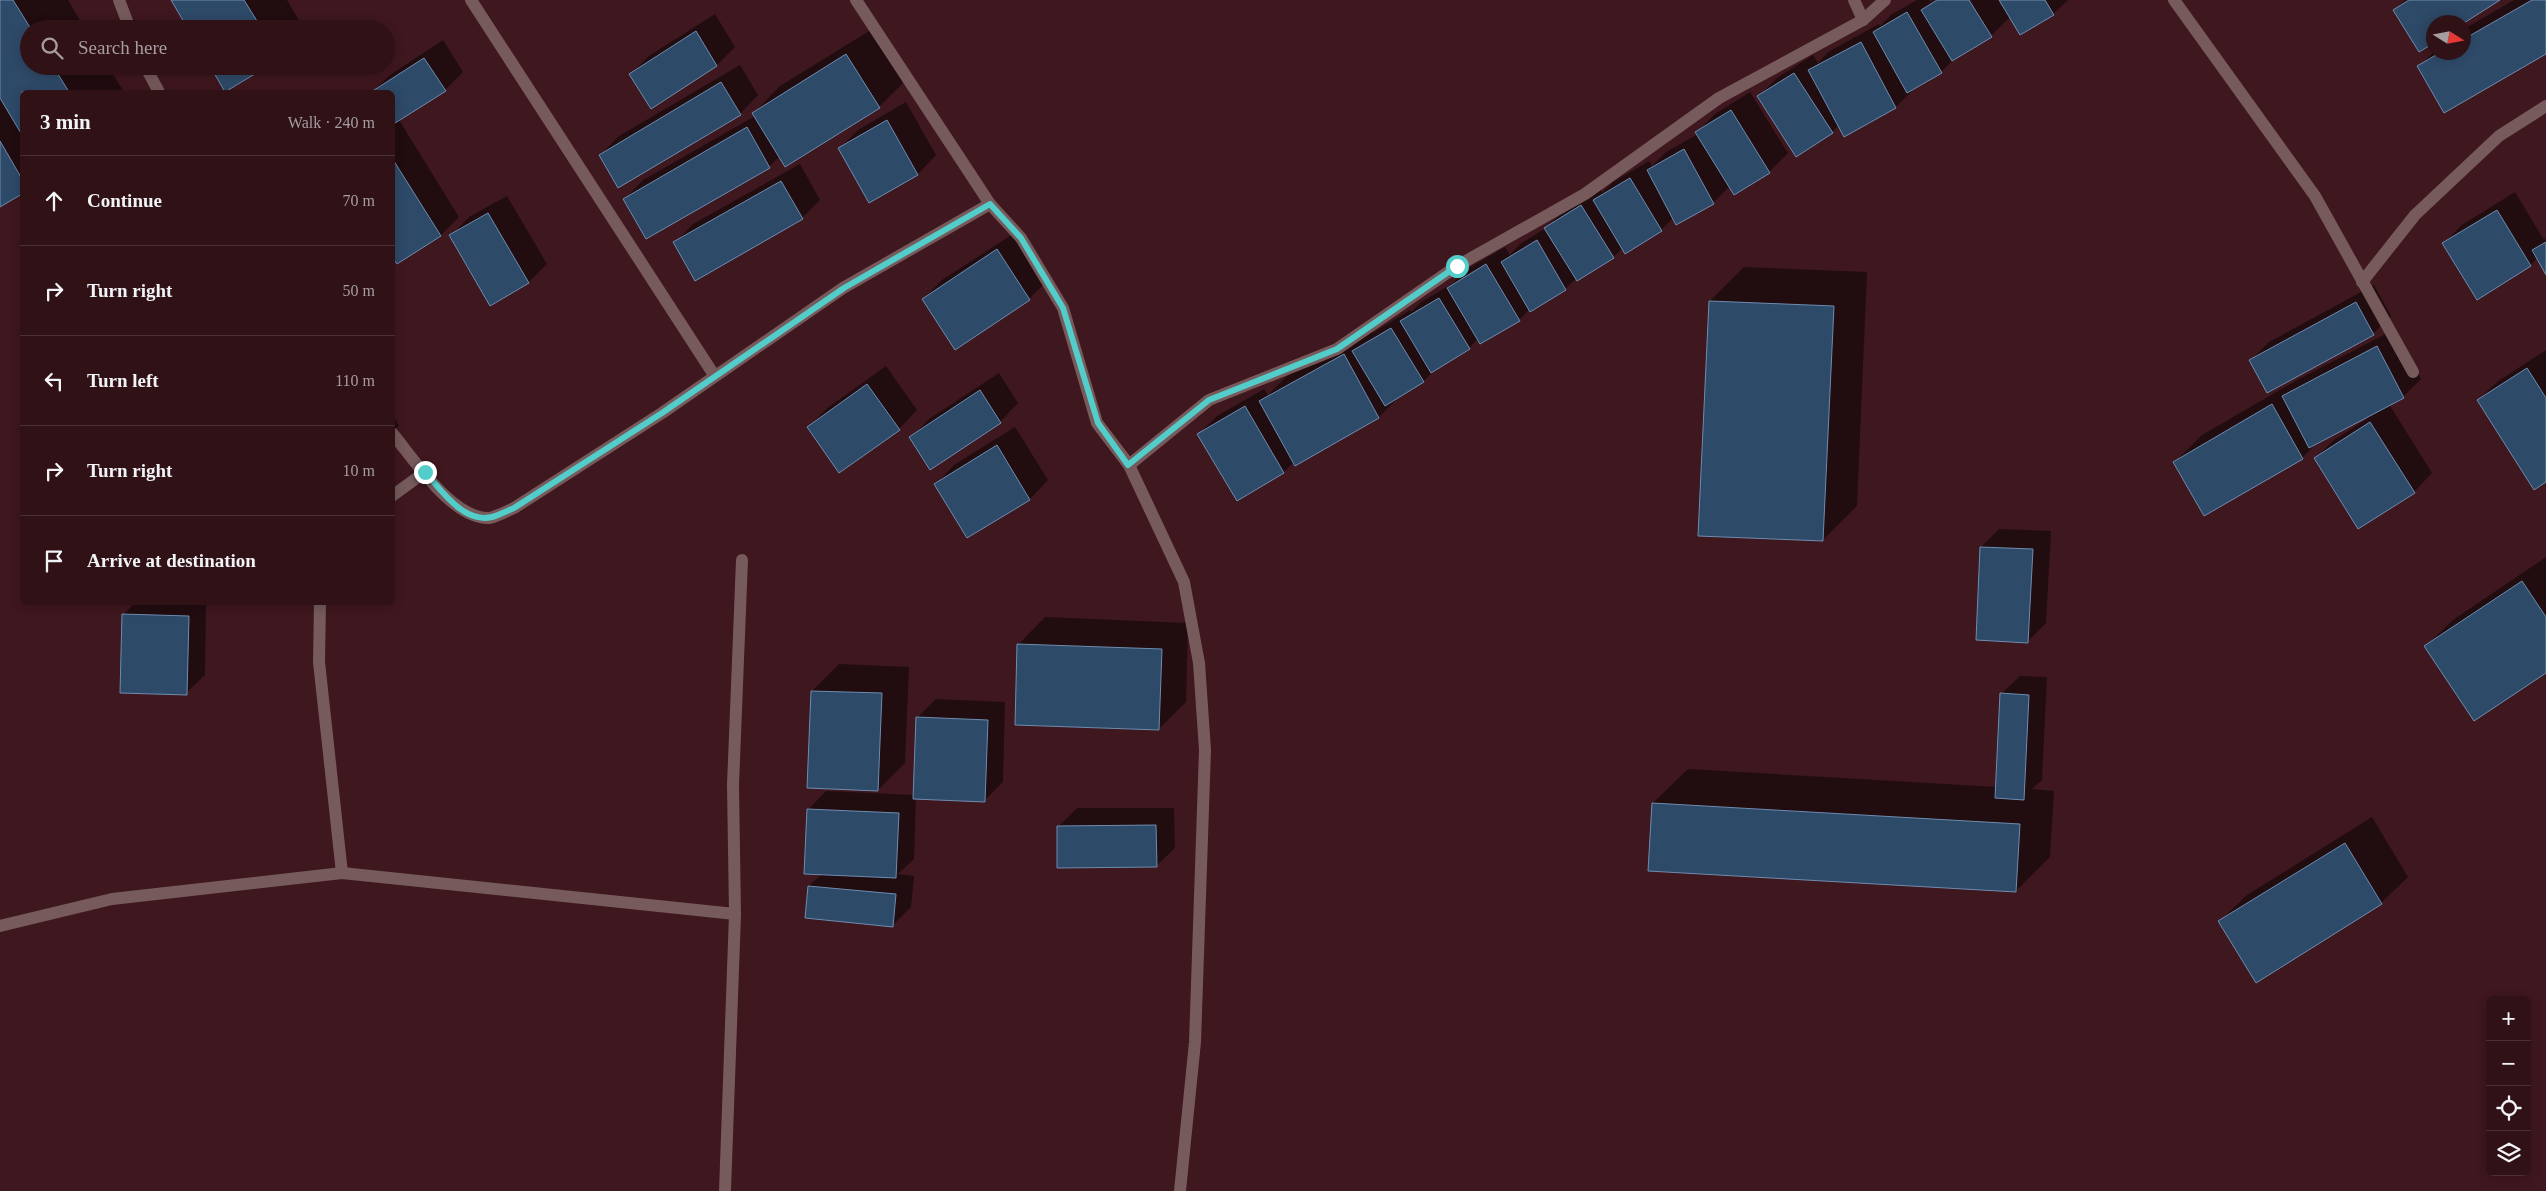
<!DOCTYPE html>
<html lang="en">
<head>
<meta charset="utf-8">
<style>
  :root { --surface:#2f1116; --page:#371a1f; --text:#f1f3f6; --muted:#a79da1; --line:#4a3135 }
  body { margin:0; font-family:"Times New Roman",serif; background:var(--page); color:var(--text) }
  .controls { position:absolute; right:15px; bottom:15px; display:grid; overflow:hidden; border-radius:8px; box-shadow:0 2px 12px #0003 }
  .controls button { width:45px; height:45px; display:grid; place-items:center; padding:0; border:0; border-bottom:1px solid var(--line); background:var(--surface); color:var(--text); font:25px sans-serif }
  .compass { position:absolute; left:2426px; top:15px; width:45px; height:45px; border-radius:50%; background:var(--surface); box-shadow:0 2px 12px #0003; rotate:101deg }
  .stop { position:absolute; width:15px; height:15px; margin:-11px; border:4px solid #53cdca; border-radius:50%; background:#fff }
  .stop.end { background:#53cdca; border-color:#fff; box-shadow:0 1px 5px #0008 }
  .list { margin:0; padding:0; list-style:none }
  h2 { display:flex; justify-content:space-between; align-items:center; height:65px; margin:0; padding:0 20px; font-size:21px }
  h2 small { font-size:16px; font-weight:400; color:var(--muted) }
  .list li { display:grid; grid-template-columns:32px 1fr auto; gap:15px; align-items:center; box-sizing:border-box; height:90px; padding:0 20px; border-top:1px solid var(--line) }
  .list b { display:block; font-size:19px; white-space:nowrap }
  .list em { font-size:16px; font-style:normal; color:var(--muted) }
  .icon { flex:none; width:28px; height:28px; fill:none; stroke:currentColor; stroke-width:2; stroke-linecap:round; stroke-linejoin:round }
  .map { position:relative; flex:none; width:2546px; height:1191px; overflow:hidden }
  .search { position:absolute; background:var(--surface); box-shadow:0 2px 12px #0003; left:20px; top:20px; width:375px; height:55px; display:flex; align-items:center; gap:12px; box-sizing:border-box; padding:0 18px; border-radius:28px; color:var(--muted); font-size:19px }
  .panel { position:absolute; background:var(--surface); box-shadow:0 2px 12px #0003; left:20px; top:90px; width:375px; height:515px; border-radius:8px }
  .map>svg:first-child { display:block }
</style>
</head>
<body>
<div class="map">
<svg width="2546" height="1191" viewBox="0 0 2546 1191">
  <rect width="100%" height="100%" fill="#3f171e"/>
  <!-- shadow -->
  <g fill="#0007">
    <polygon points="0,0 68,0 85,29 29,29 29,66 108,66 124,92 22,92 22,192 0,205"/>
    <polygon points="172,0 287,0 304,29 189,29"/>
    <polygon points="1917,0 1929,0 1930,2 1933,0 2068,0 2053,14 2010,17 1991,36 1954,59 1941,72 1914,89 1896,107 1839,125 1832,132 1759,96 1777,78 1813,55 1818,63 1828,52 1879,24 1880,26 1892,14"/>
    <polygon points="2405,0 2497,0 2462,22 2434,22 2395,10"/>
    <polygon points="2514,0 2546,0 2546,53 2419,66 2434,52 2464,52 2464,29"/>
    <polygon points="715,14 735,47 717,65 631,74 649,56"/>
    <polygon points="874,28 906,80 879,107 780,156 769,167 646,237 625,199 643,180 755,116 754,113 780,86"/>
    <polygon points="443,40 463,72 445,90 399,120 459,217 441,235 397,262 392,255 392,92 372,92 390,75"/>
    <polygon points="740,65 758,95 740,114 600,155 619,136"/>
    <polygon points="1750,92 1788,153 1769,172 1734,193 1730,186 1713,203 1674,217 1661,230 1623,248 1613,257 1577,278 1565,289 1530,309 1519,320 1478,339 1469,348 1437,367 1424,381 1402,394 1379,417 1295,464 1294,462 1284,472 1237,499 1199,434 1217,416 1264,389 1268,395 1288,375 1371,328 1373,333 1410,310 1411,312 1420,303 1453,283 1466,270 1505,247 1510,255 1520,244 1546,228 1564,210 1600,188 1602,193 1613,182 1649,161 1652,166 1666,152 1698,134 1697,132 1715,114"/>
    <polygon points="906,102 936,155 918,174 870,201 840,148 858,130"/>
    <polygon points="800,164 820,200 802,218 675,243 693,224"/>
    <polygon points="2515,192 2544,240 2546,238 2546,272 2538,258 2530,265 2444,243 2462,225"/>
    <polygon points="507,196 547,264 529,282 491,305 451,236 469,217"/>
    <polygon points="1016,232 1047,281 1029,299 923,299 942,280"/>
    <polygon points="1744,267 1867,272 1857,506 1823,540 1710,301"/>
    <polygon points="2374,285 2391,316 2373,334 2251,360 2269,342"/>
    <polygon points="2395,329 2421,379 2403,397 2389,404 2432,473 2414,492 2315,458 2334,440 2367,419 2366,417 2318,442 2302,458 2175,462 2202,435 2299,379"/>
    <polygon points="2546,350 2546,481 2478,400 2497,382"/>
    <polygon points="886,366 917,410 899,429 808,428 826,409"/>
    <polygon points="999,373 1018,403 1000,422 911,438 929,419"/>
    <polygon points="392,413 399,426 392,432"/>
    <polygon points="1015,427 1048,480 1030,499 968,537 936,484 954,465"/>
    <polygon points="1999,529 2051,531 2046,623 2028,641 1981,547"/>
    <polygon points="2546,557 2546,671 2426,646 2453,620"/>
    <polygon points="136,602 206,602 205,675 186,693 123,615"/>
    <polygon points="1045,617 1188,623 1186,702 1159,729 1019,644"/>
    <polygon points="839,664 909,667 905,763 878,790 812,691"/>
    <polygon points="2020,676 2047,677 2042,780 2032,789 2054,791 2050,857 2016,891 1653,803 1688,769 1997,787 2001,694"/>
    <polygon points="936,699 1005,702 1003,782 984,801 916,798 914,859 898,874 914,876 911,907 893,925 809,886 822,874 808,810 826,791 914,795 917,718"/>
    <polygon points="1077,808 1174,808 1175,848 1156,866 1058,827"/>
    <polygon points="2372,817 2408,877 2381,903 2220,921 2247,895"/>
  </g>
  <!-- building -->
  <g fill="#2e4a69" stroke="#6e8caf">
    <polygon points="0,0 13,0 31,29 29,29 29,66 53,66 69,92 22,92 22,135 0,98"/>
    <polygon points="171,0 244,0 262,29 188,29"/>
    <polygon points="1937,0 1969,0 1992,37 1952,61 1921,10"/>
    <polygon points="1999,0 2045,0 2054,15 2020,35"/>
    <polygon points="2409,0 2500,0 2464,23 2434,22 2434,43 2419,52 2393,10"/>
    <polygon points="2532,0 2546,0 2546,54 2444,113 2417,66 2441,52 2464,52 2464,39"/>
    <polygon points="1907,12 1942,73 1907,93 1873,32"/>
    <polygon points="696,31 717,66 651,109 629,74"/>
    <polygon points="1861,42 1896,108 1844,137 1808,70"/>
    <polygon points="846,54 880,108 785,167 752,113"/>
    <polygon points="424,58 446,91 392,125 392,92 371,92"/>
    <polygon points="210,66 268,66 225,92"/>
    <polygon points="1794,73 1833,133 1796,157 1757,96"/>
    <polygon points="721,82 741,115 618,188 599,155"/>
    <polygon points="1731,110 1770,173 1734,195 1695,132"/>
    <polygon points="887,120 918,175 869,203 838,148"/>
    <polygon points="747,127 770,168 646,239 623,199"/>
    <polygon points="0,141 22,179 22,194 0,207"/>
    <polygon points="1684,149 1714,204 1676,225 1647,170"/>
    <polygon points="392,158 441,236 397,264 392,257"/>
    <polygon points="1630,178 1662,231 1625,254 1593,200"/>
    <polygon points="781,181 803,219 695,281 673,242"/>
    <polygon points="1581,205 1614,258 1577,281 1544,228"/>
    <polygon points="2497,210 2531,266 2477,300 2442,243"/>
    <polygon points="488,213 529,283 490,306 449,235"/>
    <polygon points="1537,240 1566,290 1530,312 1501,262"/>
    <polygon points="2546,242 2546,275 2532,250"/>
    <polygon points="997,249 1030,300 955,350 922,299"/>
    <polygon points="1486,264 1520,321 1480,344 1447,288"/>
    <polygon points="1439,298 1470,349 1431,373 1400,321"/>
    <polygon points="1709,301 1834,306 1823,541 1698,536"/>
    <polygon points="2356,302 2374,335 2267,393 2249,360"/>
    <polygon points="1391,328 1424,382 1385,406 1352,351"/>
    <polygon points="2377,346 2404,398 2309,448 2282,396"/>
    <polygon points="1344,354 1379,418 1295,466 1259,401"/>
    <polygon points="2527,368 2546,398 2546,482 2534,490 2477,400"/>
    <polygon points="867,384 900,430 839,473 807,427"/>
    <polygon points="980,390 1001,423 930,470 909,437"/>
    <polygon points="2272,404 2303,459 2204,516 2173,462"/>
    <polygon points="1245,406 1284,473 1237,501 1197,434"/>
    <polygon points="2370,422 2415,493 2358,529 2314,458"/>
    <polygon points="997,445 1030,500 967,538 934,484"/>
    <polygon points="1980,547 2033,549 2028,643 1976,640"/>
    <polygon points="2522,581 2546,617 2546,673 2474,721 2424,646"/>
    <polygon points="122,614 189,616 187,695 120,693"/>
    <polygon points="1017,644 1162,649 1159,730 1015,725"/>
    <polygon points="811,691 882,693 878,791 807,788"/>
    <polygon points="2000,693 2029,695 2024,800 1995,798"/>
    <polygon points="916,717 988,720 985,802 913,799"/>
    <polygon points="1652,803 2020,824 2016,892 1648,871"/>
    <polygon points="807,809 899,813 896,878 804,874"/>
    <polygon points="1156,825 1157,867 1057,868 1057,826"/>
    <polygon points="2345,843 2382,904 2256,983 2218,921"/>
    <polygon points="808,886 896,894 893,927 805,918"/>
  </g>
  <g fill="none" stroke-linecap="round" stroke-linejoin="round">
    <!-- minor -->
    <g stroke="#765a5c" stroke-width="12">
      <polyline points="119,0 130,29"/>
      <polyline points="471,0 714,375"/>
      <polyline points="856,0 990,204 1021,238 1063,308 1097,423 1129,465 1184,582 1199,663 1205,750 1195,1042 1180,1191"/>
      <polyline points="1854,0 1863,20"/>
      <polyline points="2174,0 2315,196 2413,372"/>
      <polyline points="145,66 159,92"/>
      <polyline points="2362,282 2415,215 2499,136 2546,106"/>
      <path d="M392 433C414 459 452 519 489 518 496 517 507 511 514 508L662 413 843 288 990 204"/>
      <polyline points="1129,465 1209,400 1337,349 1457,266 1585,194 1719,98 1863,20 1885,0"/>
      <polyline points="392,496 425,472"/>
      <polyline points="320,602 319,662 342,873"/>
      <polyline points="0,926 112,899 342,873 735,914"/>
      <polyline points="725,1191 735,914 733,785 742,560"/>
    </g>
  </g>
  <g fill="none" stroke-linecap="round" stroke-linejoin="round">
    <!-- route -->
    <path stroke="#53cdca" stroke-width="6" d="M425 472C441 490 464 524 492 517 499 515 507 511 514 508L662 413 844 288 990 204 1021 238 1063 308 1098 423 1128 465 1209 400 1337 349 1457 266"/>
  </g>
</svg>
<div class="controls">
<button>+</button>
<button>−</button>
<button><svg class="icon" aria-label="locate" viewBox="0 0 24 24"><circle cx="12" cy="12" r="6"/><path d="M12 2v4M12 18v4M2 12h4M18 12h4"/></svg></button>
<button><svg class="icon" aria-label="layers" viewBox="0 0 24 24"><path d="M12 4l9 5-9 5-9-5zM3 14l9 5 9-5"/></svg></button>
</div>
<svg class="compass" viewBox="-18 -18 36 36"><path d="M0-13l5 13h-10z" fill="#e53935"/><path d="M0 13l5-13h-10z" fill="#a79da1"/></svg>
<div class="stop" style="left:1457px;top:266px"></div>
<div class="stop end" style="left:425px;top:472px"></div>
<div class="search"><svg class="icon" aria-label="search" viewBox="0 0 24 24"><circle cx="10" cy="10" r="6"/><path d="M15 15l6 6"/></svg>Search here</div>
<section class="panel">
<h2>3 min<small>Walk · 240 m</small></h2>
<ul class="list">
<li><svg class="icon" aria-label="ahead" viewBox="0 0 24 24"><path d="M12 20V5M6 11l6-6 6 6"/></svg><div><b>Continue</b></div><em>70 m</em></li>
<li><svg class="icon" aria-label="right" viewBox="0 0 24 24"><path d="M7 20v-9h11M14 6l5 5-5 5"/></svg><div><b>Turn right</b></div><em>50 m</em></li>
<li><svg class="icon" aria-label="left" viewBox="0 0 24 24"><path d="M17 20v-9H6M10 6l-5 5 5 5"/></svg><div><b>Turn left</b></div><em>110 m</em></li>
<li><svg class="icon" aria-label="right" viewBox="0 0 24 24"><path d="M7 20v-9h11M14 6l5 5-5 5"/></svg><div><b>Turn right</b></div><em>10 m</em></li>
<li><svg class="icon" aria-label="arrive" viewBox="0 0 24 24"><path d="M6 21V4h12l-3 4 3 4H6"/></svg><div><b>Arrive at destination</b></div></li>
</ul>
</section>
</div>
</body>
</html>
